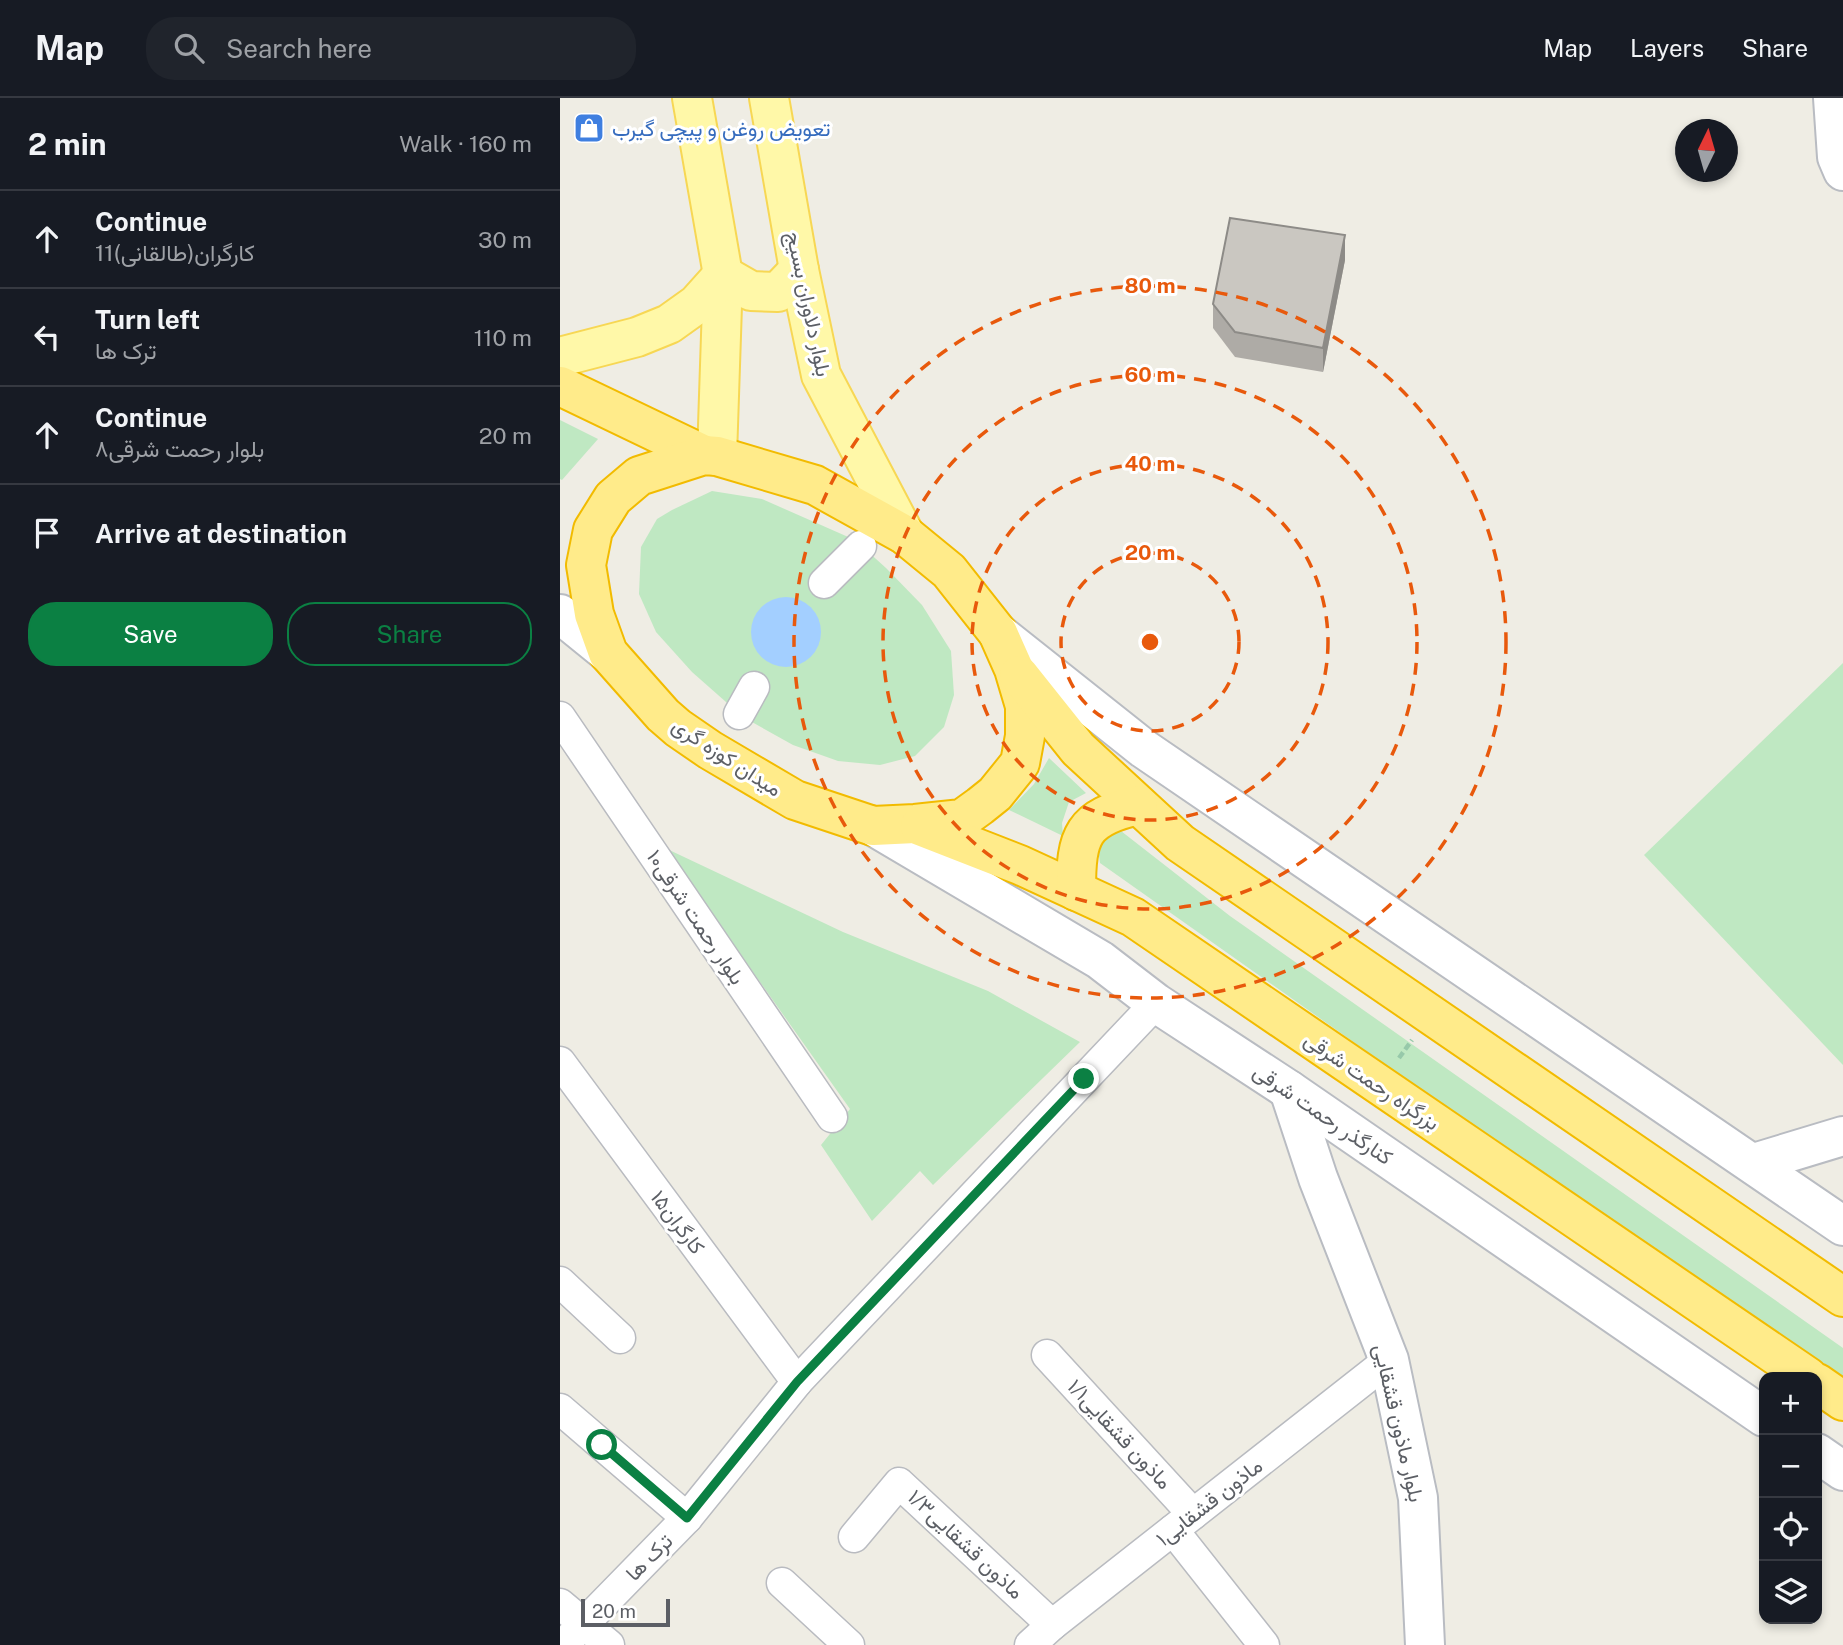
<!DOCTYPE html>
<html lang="en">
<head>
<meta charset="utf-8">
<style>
  :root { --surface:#171b24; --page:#20242c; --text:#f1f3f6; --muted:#9ea1a6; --line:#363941; --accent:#0b8043 }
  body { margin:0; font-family:"Public Sans",Vazirmatn,sans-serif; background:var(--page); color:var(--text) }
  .controls { position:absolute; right:21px; bottom:21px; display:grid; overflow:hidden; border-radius:14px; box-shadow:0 4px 10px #0003 }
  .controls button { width:63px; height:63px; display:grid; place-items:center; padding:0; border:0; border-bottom:2px solid var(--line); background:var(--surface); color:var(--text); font:35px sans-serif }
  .compass { position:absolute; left:1115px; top:21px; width:63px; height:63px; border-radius:50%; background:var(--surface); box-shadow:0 4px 10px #0003; rotate:5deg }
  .scale { position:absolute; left:21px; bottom:18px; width:89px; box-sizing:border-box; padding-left:7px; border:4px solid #5c5f65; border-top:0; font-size:19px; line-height:24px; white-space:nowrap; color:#5c5f65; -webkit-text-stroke:5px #fff; paint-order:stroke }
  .stop { position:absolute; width:21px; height:21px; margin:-16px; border:5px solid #0b8043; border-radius:50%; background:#fff }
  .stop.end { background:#0b8043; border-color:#fff; box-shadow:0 2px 7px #0008 }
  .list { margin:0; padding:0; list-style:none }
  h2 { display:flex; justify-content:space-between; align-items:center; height:91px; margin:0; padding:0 28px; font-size:30px }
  h2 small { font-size:23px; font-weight:400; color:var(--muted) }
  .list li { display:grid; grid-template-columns:46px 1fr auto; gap:21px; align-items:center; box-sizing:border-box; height:98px; padding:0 28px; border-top:2px solid var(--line) }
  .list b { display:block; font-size:26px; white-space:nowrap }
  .list p { margin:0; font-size:23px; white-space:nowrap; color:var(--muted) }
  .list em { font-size:23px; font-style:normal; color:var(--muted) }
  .actions { display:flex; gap:14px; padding:21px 28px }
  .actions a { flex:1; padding:16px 0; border:2px solid var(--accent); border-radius:28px; text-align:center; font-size:24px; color:var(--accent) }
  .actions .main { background:var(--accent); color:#fff }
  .icon { flex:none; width:38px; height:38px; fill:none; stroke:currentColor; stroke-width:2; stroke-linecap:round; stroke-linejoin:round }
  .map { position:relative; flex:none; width:1283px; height:1547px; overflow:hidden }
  header { display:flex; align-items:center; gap:42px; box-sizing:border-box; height:98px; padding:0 35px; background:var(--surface); border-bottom:2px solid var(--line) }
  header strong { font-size:33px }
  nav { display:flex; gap:38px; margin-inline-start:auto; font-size:24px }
  .search { width:490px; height:63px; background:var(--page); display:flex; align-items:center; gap:18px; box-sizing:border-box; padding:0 24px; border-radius:28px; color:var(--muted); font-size:26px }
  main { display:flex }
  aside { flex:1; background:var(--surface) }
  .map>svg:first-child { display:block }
</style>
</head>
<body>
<header>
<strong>Map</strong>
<div class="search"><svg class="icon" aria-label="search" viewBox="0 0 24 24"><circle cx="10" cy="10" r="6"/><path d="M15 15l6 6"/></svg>Search here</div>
<nav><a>Map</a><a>Layers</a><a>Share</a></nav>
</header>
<main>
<aside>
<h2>2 min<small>Walk · 160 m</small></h2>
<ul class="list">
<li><svg class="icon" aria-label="ahead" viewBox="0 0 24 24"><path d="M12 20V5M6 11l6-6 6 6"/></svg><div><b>Continue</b><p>11کارگران(طالقانی)</p></div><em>30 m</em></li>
<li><svg class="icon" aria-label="left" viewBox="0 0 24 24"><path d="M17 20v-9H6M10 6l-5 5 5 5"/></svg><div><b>Turn left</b><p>ترک ها</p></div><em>110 m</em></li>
<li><svg class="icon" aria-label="ahead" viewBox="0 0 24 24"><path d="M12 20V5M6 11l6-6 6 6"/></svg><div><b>Continue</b><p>بلوار رحمت شرقی۸</p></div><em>20 m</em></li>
<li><svg class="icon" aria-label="arrive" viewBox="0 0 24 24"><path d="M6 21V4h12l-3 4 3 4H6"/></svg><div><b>Arrive at destination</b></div></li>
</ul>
<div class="actions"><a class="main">Save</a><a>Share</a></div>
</aside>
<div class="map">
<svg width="1283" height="1547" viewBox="0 0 1283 1547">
  <rect width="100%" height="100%" fill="#efede4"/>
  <!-- green -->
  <g fill="#bfe8c2">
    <polygon points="0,322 38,341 2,382 0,381"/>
    <polygon points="152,393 202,401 295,442 326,470 362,507 391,553 394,597 384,629 355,658 320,667 278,663 233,647 183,619 132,574 96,534 79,496 81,449 97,421 112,412"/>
    <polygon points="1283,565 1283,967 1084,757"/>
    <polygon points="489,660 526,695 509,704 502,725 503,738 449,712 474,686"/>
    <polygon points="561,733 670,818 1283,1250 1283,1288 1214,1241 540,765 538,750 543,738"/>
    <polygon points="105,750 283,834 428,893 520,944 373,1087 360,1073 312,1123 261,1047 290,1011"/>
  </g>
  <!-- water -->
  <circle fill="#a3cfff" cx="226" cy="534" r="35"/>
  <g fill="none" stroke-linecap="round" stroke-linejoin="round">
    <!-- street casing -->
    <g stroke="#b9bbc0" stroke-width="33">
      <g id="street">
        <polyline points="264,485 301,448"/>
        <polyline points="179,616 194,589"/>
        <polyline points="0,619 272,1019"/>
        <polyline points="0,964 237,1284"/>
        <polyline points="0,1184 60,1240"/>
        <polyline points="487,1257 633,1416"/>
        <polyline points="0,1311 127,1420"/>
        <polyline points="613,1432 704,1547"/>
        <polyline points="294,1439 339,1385 492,1527"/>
        <polyline points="222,1485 289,1547"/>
        <polyline points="0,1506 49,1547"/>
        <polyline points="3,1547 127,1420 237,1284 596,905"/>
        <polyline points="470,1547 492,1527 829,1262"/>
      </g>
    </g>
    <!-- secondary casing -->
    <g stroke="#b9bcc2" stroke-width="42">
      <g id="secondary">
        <polyline points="1273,0 1277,59 1283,73"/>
        <polyline points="0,516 48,555"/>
        <polyline points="438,535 584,651 1283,1128"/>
        <polyline points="313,728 540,862 596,905 729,992 1204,1319"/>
        <polyline points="729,992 758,1080 829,1262 858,1400 865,1547"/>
        <polyline points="1194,1065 1283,1038"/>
        <polyline points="1257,1355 1283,1373"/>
      </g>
    </g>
    <!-- primary casing -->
    <g stroke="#f7d754" stroke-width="42">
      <g id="primary">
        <polyline points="132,0 163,177 157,358"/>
        <polyline points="209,0 239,172 261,277 345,437"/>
        <polyline points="0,259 77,239 109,226 137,206 163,177 191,193 218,194 239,172"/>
      </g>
    </g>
    <!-- highway casing -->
    <g stroke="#f2bb00" stroke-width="42">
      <g id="highway">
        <polyline points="0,288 144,357"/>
        <polygon points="144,357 157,358 255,387 345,437 389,473 438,535 454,571 465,608 465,638 460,665 435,696 420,708 402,721 355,726 313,728 235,702 150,652 118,630 103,617 48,555 34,516 26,467 33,432 53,400 79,378"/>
        <polyline points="459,577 518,651 620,745 1283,1199"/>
        <polyline points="360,728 460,767 573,819 1248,1279"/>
        <path d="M516 793C516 737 522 720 578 707"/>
        <polyline points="1257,1285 1283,1303"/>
      </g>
    </g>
    <!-- path -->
    <polyline stroke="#97c9aa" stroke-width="4.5" stroke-dasharray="7 3.5" stroke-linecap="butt" points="839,960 852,942"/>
    <!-- street -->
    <use href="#street" stroke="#fff" stroke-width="30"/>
    <!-- secondary -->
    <use href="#secondary" stroke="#fff" stroke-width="38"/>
    <!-- primary -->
    <use href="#primary" stroke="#fff8a8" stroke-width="38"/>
    <!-- highway -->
    <use href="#highway" stroke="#ffeb8a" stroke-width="38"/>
  </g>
  <!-- wall -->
  <polygon fill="#aeaba6" points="785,162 763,274 675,259 653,230 653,206"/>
  <!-- shaded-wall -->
  <polygon fill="#8d8b87" points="785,137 785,162 763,274 763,250"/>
  <!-- building -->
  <polygon fill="#cac7c1" stroke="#8d8b87" stroke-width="2" points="670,120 785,137 763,250 675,234 653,206"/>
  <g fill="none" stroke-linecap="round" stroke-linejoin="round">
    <!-- route -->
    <polyline stroke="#0b8043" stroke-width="9" points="42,1347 127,1420 237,1284 524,981"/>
  </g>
  <!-- distance rings -->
  <g fill="none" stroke="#e8590c" stroke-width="3.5" stroke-dasharray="12 9">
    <circle cx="590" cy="544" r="89"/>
    <circle cx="590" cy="544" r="178"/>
    <circle cx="590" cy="544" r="267"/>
    <circle cx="590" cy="544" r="356"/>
  </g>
  <!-- icons -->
  <defs>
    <g id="shop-square" transform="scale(1.575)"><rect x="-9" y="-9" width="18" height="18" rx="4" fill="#3f7fe0" stroke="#fff"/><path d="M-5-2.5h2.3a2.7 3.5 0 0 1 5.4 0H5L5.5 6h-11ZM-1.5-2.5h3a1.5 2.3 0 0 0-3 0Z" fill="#fff"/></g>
  </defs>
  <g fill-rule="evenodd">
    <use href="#shop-square" x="29" y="30"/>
  </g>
  <g text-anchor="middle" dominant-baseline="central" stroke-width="6" stroke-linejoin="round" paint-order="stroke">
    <!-- shop labels -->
    <g font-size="21" fill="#366cbe" stroke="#fff" text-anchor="start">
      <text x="52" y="30">تعویض روغن و پیچی گیرب</text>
    </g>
    <!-- street labels -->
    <g font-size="21" fill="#5c5f65" stroke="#fff">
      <text transform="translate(249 206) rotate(78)">بلوار دلاوران بسیج</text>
      <text transform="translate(167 659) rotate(33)">میدان کوزه گری</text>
      <text transform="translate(136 819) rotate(56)">۱۰بلوار رحمت شرقی</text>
      <text transform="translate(812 983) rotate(34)">بزرگراه رحمت شرقی</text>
      <text transform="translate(763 1016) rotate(34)">کنارگذر رحمت شرقی</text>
      <text transform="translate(118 1124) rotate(53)">۱۵کارگران</text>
      <text transform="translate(839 1325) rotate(77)">بلوار ماذون قشقایی</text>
      <text transform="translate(560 1336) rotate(47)">ماذون قشقایی۱/۱</text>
      <text transform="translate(649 1404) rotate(-38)">ماذون قشقایی۱</text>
      <text transform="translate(406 1446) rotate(43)">ماذون قشقایی۱/۳</text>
      <text transform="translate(89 1459) rotate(-45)">ترک ها</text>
    </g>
  </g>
  <circle cx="590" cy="544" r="10" fill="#e8590c" stroke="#fff" stroke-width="3.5"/>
  <g font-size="21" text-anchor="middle" font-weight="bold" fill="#e8590c" stroke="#fff" stroke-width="6" stroke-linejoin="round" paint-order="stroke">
    <text x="590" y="195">80 m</text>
    <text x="590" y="284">60 m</text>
    <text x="590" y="373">40 m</text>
    <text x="590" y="462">20 m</text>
  </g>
</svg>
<div class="controls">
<button>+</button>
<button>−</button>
<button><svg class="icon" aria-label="locate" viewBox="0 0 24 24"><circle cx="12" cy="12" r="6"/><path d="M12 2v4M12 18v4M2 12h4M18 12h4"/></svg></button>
<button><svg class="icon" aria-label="layers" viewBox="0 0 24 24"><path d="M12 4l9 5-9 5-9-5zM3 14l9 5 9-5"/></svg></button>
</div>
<svg class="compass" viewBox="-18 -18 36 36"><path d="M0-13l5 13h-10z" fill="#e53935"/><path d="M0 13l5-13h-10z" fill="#9ea1a6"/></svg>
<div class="scale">20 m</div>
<div class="stop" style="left:42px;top:1347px"></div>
<div class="stop end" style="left:524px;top:981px"></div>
</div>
</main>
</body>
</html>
